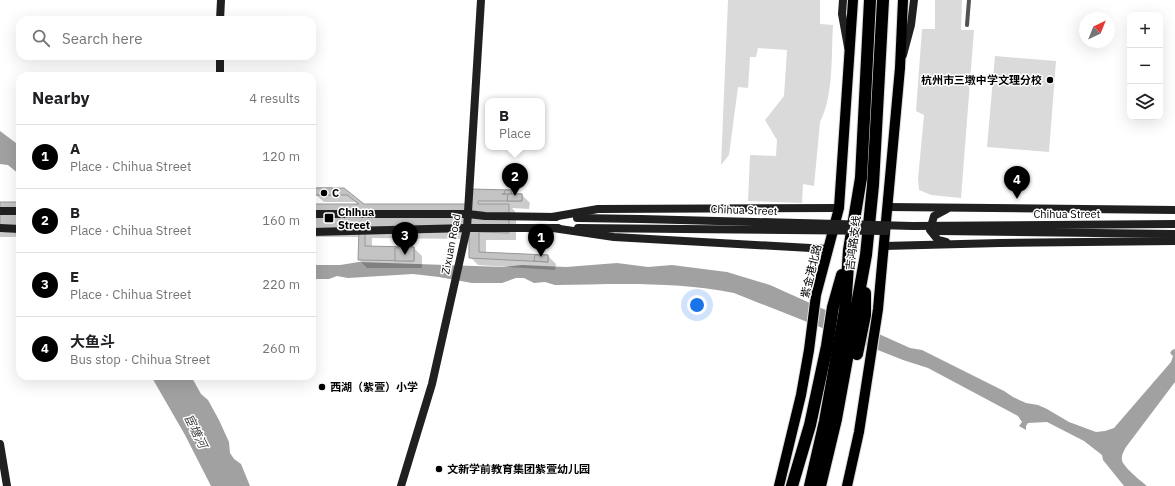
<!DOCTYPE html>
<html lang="en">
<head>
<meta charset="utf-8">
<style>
  :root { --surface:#fff; --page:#f6f6f6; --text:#202124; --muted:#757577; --line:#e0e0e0; --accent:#000 }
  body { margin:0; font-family:"IBM Plex Sans","Noto Sans SC",sans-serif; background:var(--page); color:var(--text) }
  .controls { position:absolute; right:12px; top:12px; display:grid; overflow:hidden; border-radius:8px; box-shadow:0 4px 16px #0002 }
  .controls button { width:36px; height:36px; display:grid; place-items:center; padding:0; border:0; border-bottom:1px solid var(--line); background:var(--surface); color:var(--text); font:20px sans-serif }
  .compass { position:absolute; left:1079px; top:12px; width:36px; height:36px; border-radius:50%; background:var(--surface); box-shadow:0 4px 16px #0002; rotate:43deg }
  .you { position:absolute; left:697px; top:305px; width:14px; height:14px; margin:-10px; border:3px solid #fff; border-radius:50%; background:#1a73e8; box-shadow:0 0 0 6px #1a73e833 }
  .badge { display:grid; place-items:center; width:26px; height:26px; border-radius:50%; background:var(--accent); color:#fff; font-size:13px; font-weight:700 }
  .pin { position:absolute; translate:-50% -33px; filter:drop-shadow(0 1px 2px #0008) }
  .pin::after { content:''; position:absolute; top:21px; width:14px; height:12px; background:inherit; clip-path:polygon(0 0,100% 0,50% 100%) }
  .popup { position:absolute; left:485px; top:98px; width:60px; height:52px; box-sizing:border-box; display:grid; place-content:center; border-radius:8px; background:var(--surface); filter:drop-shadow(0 1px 3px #0005); font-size:13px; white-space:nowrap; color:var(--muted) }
  .popup b { font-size:15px; color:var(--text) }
  .popup::after { content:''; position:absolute; left:50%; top:100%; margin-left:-8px; border:8px solid transparent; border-top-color:var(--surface) }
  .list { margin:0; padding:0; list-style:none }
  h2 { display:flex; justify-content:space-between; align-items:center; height:52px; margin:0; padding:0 16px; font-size:17px }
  h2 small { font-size:13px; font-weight:400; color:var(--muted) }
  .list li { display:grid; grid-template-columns:26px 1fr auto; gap:12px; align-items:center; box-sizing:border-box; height:64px; padding:0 16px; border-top:1px solid var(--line) }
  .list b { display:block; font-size:15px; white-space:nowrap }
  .list p { margin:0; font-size:13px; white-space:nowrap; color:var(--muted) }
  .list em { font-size:13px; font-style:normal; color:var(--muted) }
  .icon { flex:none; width:22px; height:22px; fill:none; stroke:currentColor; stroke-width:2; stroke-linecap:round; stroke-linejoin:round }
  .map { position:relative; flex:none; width:1175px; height:486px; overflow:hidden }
  .search { position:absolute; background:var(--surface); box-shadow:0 4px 16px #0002; left:16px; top:16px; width:300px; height:44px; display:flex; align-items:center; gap:10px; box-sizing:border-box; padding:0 14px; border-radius:12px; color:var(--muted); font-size:15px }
  .panel { position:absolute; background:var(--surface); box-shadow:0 4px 16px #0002; left:16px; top:72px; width:300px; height:308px; border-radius:12px }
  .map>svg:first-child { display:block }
</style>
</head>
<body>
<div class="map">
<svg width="1175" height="486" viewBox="0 0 1175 486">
  <rect width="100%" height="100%" fill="#fff"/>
  <!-- green -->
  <g fill="#dadada">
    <path d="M728 0H820V24L833 25C831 55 834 95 820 122L814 186 803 184 802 203 748 201 750 155 776 156 777 140 765 120 784 96 787 50 758 48 756 57H750L748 88 738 87 729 155 721 165Z"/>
    <polygon points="935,0 962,0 961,30 974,30 961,198 931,195 919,190 918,179 924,115 916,111 922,29 935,29"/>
    <polygon points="995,56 1056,61 1049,152 987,147"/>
  </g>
  <!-- water -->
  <g fill="#a1a1a1">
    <polygon points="0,131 20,146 20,175 8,165 0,164"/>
    <path d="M359 262 504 267 522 265 566 267 617 263 648 267 672 265 727 272 770 285 910 348 922 350 1004 391 1013 397 1026 403 1038 405 1047 409 1069 422 1096 432 1105 431 1114 428 1171 362 1173 356 1170 353 1172 350 1175 349V382L1126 447C1124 451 1121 455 1122 460 1123 467 1141 481 1147 486H1124L1103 460 1102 455 1084 441 1047 422 1028 423 1026 426V430L1019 426 1022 422 1018 416 928 368 903 360 734 293C675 281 615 284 555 285L545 282 534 283 524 278H516L502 283H472L439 277 413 274 348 278 337 276 329 279H312V265H340Z"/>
    <polygon points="151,376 191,376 201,394 208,400 219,420 229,442 230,453 234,459 241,464 250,486 211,486 185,435"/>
  </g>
  <!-- shadow -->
  <g fill="#0003">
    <polygon points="343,189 364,205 471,205 471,190 511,191 516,195 522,195 530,203 529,209 512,208 516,213 516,240 486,240 486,253 548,256 556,264 555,270 478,265 470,257 470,239 372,238 372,247 414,248 422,256 422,268 367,268 359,260 360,237 312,237 312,205 359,205 355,202 324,202 316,195"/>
    <rect x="0" y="203" width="20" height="34"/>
  </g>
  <!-- building -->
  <g fill="#c3c3c3" stroke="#979797">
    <polygon points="315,188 344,188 364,204 470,204 470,189 512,190 511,194 502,194 522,194 522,201 478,201 478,204 509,204 509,233 479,232 479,252 548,255 548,262 469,258 469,232 365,231 365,246 414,247 414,261 358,260 359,230 312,230 312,204 359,204 347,195 315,195"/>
    <rect x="315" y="188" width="17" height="7"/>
    <polygon points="505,190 512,190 511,194 504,194"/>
    <polygon points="508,194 522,194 522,201 507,201"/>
    <polygon points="0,202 20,202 20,238 13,230 0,230"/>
    <polygon points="414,247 414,261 395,261 395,248"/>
    <polygon points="535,255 548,255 548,262 534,261"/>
  </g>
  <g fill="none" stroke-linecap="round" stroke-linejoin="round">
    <!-- primary casing -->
    <g stroke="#dbdbdb" stroke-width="12">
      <g id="primary">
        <polyline points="779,486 801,395 809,350 816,295 839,208 853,0"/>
        <polyline points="847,486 859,432 878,309 900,68 903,0"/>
      </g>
    </g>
    <!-- highway casing -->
    <g stroke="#dbdbdb" stroke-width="14">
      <g id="highway">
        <polyline points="857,354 865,315 865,293"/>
        <polyline points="792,486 810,425 827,346 833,307 842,275"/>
        <polyline points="810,486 825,421 845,310 849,250 861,178 870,0"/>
        <polyline points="820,486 836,419 866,255 873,185 883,0"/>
      </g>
    </g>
    <!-- lane -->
    <polyline stroke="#535353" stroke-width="4" points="967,25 969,0"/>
    <!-- secondary -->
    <g stroke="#202020" stroke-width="8">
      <polyline points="843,0 842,14 848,47"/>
      <polyline points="220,20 221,0"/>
      <polyline points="903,55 911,25 914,0"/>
      <polyline points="220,76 220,56"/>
      <polyline points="887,207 1175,210"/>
      <polyline points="0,211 20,211"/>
      <polyline points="312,214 468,214 485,216 556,217"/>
      <polyline points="552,217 598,209 839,208"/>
      <polyline points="0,228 20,229"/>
      <polyline points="553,228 614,237 828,249"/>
      <polyline points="312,232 467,228 558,228"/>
      <polyline points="946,242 938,240 930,230 934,216 947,209"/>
      <polyline points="884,246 1000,243 1175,241"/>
      <polyline points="0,444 7,486"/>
      <polyline points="401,486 432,384 467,228 481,0"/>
    </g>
    <!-- primary -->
    <use href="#primary" stroke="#000" stroke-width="10"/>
    <!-- highway -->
    <use href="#highway" stroke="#000" stroke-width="12"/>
    <!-- secondary-bridge -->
    <g stroke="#202020" stroke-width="8">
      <polyline points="577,218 641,219 913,226 1175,224"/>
      <polyline points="578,228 886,231"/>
      <polyline points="939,231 1175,234"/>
    </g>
  </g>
  <!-- markers -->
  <g fill="#000" stroke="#fff" stroke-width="1.5">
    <circle cx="1050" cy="80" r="4"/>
    <circle cx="324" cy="193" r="4"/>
    <rect x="324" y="213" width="10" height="10" rx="2"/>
    <circle cx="322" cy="387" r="4"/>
    <circle cx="439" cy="469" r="4"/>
  </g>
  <g text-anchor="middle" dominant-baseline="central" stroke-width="3" stroke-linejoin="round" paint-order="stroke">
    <!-- poi labels -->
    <g font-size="11" font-weight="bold" fill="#000" stroke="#fff" text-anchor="start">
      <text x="1042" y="80" text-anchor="end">杭州市三墩中学文理分校</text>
      <text x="332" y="193">C</text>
      <text x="338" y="212">Chihua<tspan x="338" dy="13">Street</tspan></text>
      <text x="330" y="387">西湖（紫萱）小学</text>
      <text x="447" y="469">文新学前教育集团紫萱幼儿园</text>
    </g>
    <!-- street labels -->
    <g font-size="11" fill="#000" stroke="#fff">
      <text transform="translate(744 210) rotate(2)">Chihua Street</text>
      <text x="1067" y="214">Chihua Street</text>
      <text transform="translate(853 243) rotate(-83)">吉鸿路支线</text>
      <text transform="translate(451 244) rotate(-79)">Zixuan Road</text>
      <text transform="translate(811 271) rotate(-76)">紫金港北路</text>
    </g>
    <!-- water labels -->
    <g font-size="12" font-style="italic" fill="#424242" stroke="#fff">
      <text transform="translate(196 431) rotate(64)">宦塘河</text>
    </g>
  </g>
</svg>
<div class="controls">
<button>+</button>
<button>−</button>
<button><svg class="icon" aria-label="layers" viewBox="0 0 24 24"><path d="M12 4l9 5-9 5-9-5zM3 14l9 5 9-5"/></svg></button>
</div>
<svg class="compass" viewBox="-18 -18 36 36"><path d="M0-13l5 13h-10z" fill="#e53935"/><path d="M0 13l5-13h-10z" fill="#757577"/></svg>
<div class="you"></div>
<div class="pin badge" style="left:541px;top:257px">1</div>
<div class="pin badge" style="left:515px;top:196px">2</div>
<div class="popup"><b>B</b>Place</div>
<div class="pin badge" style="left:405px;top:255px">3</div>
<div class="pin badge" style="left:1017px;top:199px">4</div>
<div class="search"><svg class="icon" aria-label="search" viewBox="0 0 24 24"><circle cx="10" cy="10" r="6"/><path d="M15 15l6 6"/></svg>Search here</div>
<section class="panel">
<h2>Nearby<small>4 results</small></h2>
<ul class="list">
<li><span class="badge">1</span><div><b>A</b><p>Place · Chihua Street</p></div><em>120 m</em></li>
<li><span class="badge">2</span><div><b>B</b><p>Place · Chihua Street</p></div><em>160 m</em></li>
<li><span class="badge">3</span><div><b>E</b><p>Place · Chihua Street</p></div><em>220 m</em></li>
<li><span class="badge">4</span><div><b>大鱼斗</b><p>Bus stop · Chihua Street</p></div><em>260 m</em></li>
</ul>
</section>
</div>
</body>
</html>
